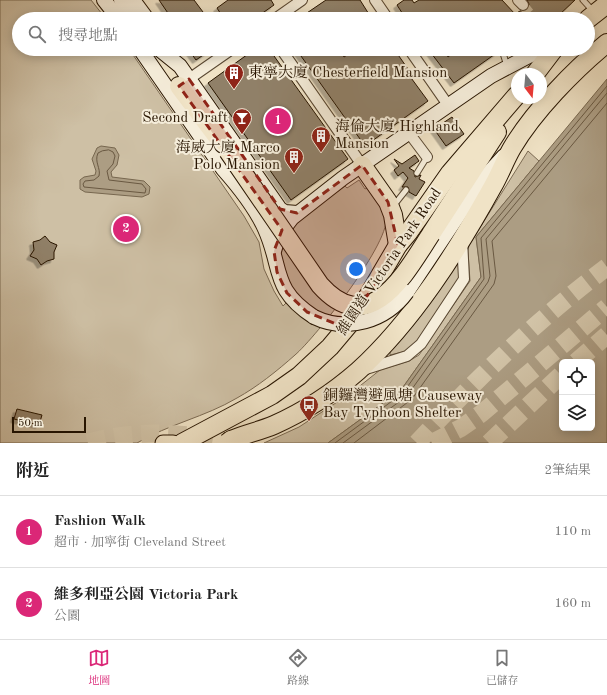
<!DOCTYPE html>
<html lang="zh-TW">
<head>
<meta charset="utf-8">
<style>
  :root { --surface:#fff; --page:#f6f6f6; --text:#222; --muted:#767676; --line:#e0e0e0; --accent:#db2777 }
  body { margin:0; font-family:"Old Standard TT","Noto Serif TC",serif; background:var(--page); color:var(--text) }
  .controls { position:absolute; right:12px; bottom:12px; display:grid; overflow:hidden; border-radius:6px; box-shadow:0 2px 10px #0003 }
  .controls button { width:36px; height:36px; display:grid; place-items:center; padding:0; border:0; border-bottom:1px solid var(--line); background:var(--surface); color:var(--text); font:20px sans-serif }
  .compass { position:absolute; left:511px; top:68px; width:36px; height:36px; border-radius:50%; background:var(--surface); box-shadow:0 2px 10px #0003; rotate:164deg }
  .scale { position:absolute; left:12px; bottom:10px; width:74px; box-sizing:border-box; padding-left:4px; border:2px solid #281501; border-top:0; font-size:11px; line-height:14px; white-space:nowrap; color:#281501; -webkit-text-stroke:3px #f5edda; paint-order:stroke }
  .you { position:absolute; left:356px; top:269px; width:14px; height:14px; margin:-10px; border:3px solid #fff; border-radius:50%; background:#1a73e8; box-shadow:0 0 0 6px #1a73e833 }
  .badge { display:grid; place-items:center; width:26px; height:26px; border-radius:50%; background:var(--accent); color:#fff; font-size:13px; font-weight:700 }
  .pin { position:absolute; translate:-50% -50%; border:2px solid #fff; box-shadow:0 1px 4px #0006 }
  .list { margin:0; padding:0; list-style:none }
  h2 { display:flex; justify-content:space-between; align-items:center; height:52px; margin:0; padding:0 16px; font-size:17px }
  h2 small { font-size:13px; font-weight:400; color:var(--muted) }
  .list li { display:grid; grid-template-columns:26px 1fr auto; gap:12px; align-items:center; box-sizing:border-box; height:72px; padding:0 16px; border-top:1px solid var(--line) }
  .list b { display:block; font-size:15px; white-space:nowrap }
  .list p { margin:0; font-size:13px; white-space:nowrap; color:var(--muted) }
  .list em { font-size:13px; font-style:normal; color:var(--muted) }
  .icon { flex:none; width:22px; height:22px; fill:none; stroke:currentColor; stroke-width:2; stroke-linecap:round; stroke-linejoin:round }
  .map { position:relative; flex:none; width:607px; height:443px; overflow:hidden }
  .search { position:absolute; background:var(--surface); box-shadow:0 2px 10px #0003; left:12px; right:12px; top:12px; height:44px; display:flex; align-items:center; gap:10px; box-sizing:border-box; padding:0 14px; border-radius:22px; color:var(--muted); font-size:15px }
  .sheet { height:196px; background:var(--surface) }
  nav { display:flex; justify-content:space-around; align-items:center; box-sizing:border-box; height:56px; border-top:1px solid var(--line); background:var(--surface); font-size:11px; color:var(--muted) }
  nav a { display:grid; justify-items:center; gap:2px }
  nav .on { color:var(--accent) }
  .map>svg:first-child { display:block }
</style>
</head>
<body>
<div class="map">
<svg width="607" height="443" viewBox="0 0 607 443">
  <defs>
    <filter id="shadow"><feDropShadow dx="-3.5" dy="3.5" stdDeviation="0" flood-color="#0004"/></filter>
  </defs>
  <rect width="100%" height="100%" fill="#f0e3c6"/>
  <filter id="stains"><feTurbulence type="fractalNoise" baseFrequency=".005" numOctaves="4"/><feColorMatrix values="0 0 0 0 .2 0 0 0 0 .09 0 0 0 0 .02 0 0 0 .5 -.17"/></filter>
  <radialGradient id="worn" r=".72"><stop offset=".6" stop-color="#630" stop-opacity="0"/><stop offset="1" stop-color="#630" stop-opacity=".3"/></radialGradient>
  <!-- green -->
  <g fill="#cec0a5" stroke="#7b6a53">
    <path d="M0 0H91L106 19H19V49H129L244 216 259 242 264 269 274 291 283 306 295 294C291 286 283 276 281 267 273 229 320 205 345 186L347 188 359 180 365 189 369 187C374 196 383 206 386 215 393 240 315 338 295 355 277 371 257 387 237 398 205 417 169 424 137 443H0Z"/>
    <polygon points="528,151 539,161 476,237 481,277 401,390 328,443 264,443 299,427 351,393 380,370 409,361 419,355 470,281 468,251 469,245"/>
    <polygon points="456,263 459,263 461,268 458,281 416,342 407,351 390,355 390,352 419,318"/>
  </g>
  <!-- water -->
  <g fill="#ac9d83" stroke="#77674f" fill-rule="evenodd">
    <path d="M607 79V443H328L401 390 481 277 476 237ZM562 362H592V428H562Z"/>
    <polygon points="101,146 115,148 119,155 117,165 111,172 112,177 144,181 150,187 149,194 142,197 85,192 80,189 80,180 84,177 95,175 96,171 92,159 97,148"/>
  </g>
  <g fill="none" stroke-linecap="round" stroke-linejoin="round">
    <!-- shore -->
    <g stroke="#6a5942" stroke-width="1">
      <path d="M109 150 113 152 115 156 113 164 107 171 109 180 142 184 146 189 145 193 84 187 83 184 85 181 94 180 99 176C101 168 94 162 98 153L102 151Z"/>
      <polyline points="335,443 403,393 484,279 481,238 607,86"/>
      <polyline points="343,443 407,396 488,282 490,276 486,239 607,93"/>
      <polyline points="354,443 412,399 494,284 496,276 492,241 607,103"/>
    </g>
  </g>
  <!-- building -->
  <g fill="#908067" stroke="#281501" filter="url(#shadow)">
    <polygon points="159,0 194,0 203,12 194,19 172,19"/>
    <polygon points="228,0 271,0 274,5 254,19 224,19 217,8"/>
    <polygon points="326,0 360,0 372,19 298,19"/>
    <polygon points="404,0 412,0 414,3 419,0 502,0 515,14 520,11 528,9 529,4 527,0 575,0 559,15 553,15 552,19 406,19 397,5"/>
    <polygon points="188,49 212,49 196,60"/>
    <polygon points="255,49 269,49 348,159 291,200 208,83"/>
    <polygon points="296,49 339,49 344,57 356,49 370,49 375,55 382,49 394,49 408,69 406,71 428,101 365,146"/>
    <polygon points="428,49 447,49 444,51 448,57 458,49 498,49 498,52 454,83"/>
    <polygon points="452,117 464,134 446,146 434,129"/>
    <polygon points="415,155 419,161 409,168 414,171 415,177 421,175 419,179 425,182 416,196 409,192 408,187 402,187 408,178 403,172 398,176 394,170 399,166 394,159 402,164"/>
    <polygon points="45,236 50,242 57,245 54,252 54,259 47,261 41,265 37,259 30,256 34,250 33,242 40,240"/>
    <polygon points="17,409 42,415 39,425 14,419"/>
  </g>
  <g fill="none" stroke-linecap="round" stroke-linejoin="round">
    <!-- street-tunnel -->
    <polyline stroke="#d2c4a8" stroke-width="10" stroke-dasharray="10 5" stroke-linecap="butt" points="523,5 534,19"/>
    <!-- highway-tunnel -->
    <g stroke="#d2c4a8" stroke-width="18" stroke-dasharray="18 9" stroke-linecap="butt">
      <polyline points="576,362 607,335"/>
      <path d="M88 443C136 429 184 432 232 443"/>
      <path d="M417 443C476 379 538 319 607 267"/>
      <polyline points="432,443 461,428 482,413 607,307"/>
      <polyline points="489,443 562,374"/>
    </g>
    <!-- lane casing -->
    <g stroke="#5a4832" stroke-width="7">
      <g id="lane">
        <polyline points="583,0 593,11"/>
        <polyline points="556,18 557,19"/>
        <polyline points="502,50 507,66"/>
        <polyline points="417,173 427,157"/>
        <polyline points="394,205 406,190"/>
      </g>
    </g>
    <!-- street casing -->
    <g stroke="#5a4832" stroke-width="12">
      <g id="street">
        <polyline points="375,0 388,19"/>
        <polyline points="518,0 523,5"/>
        <polyline points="275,19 302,0"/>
        <polyline points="281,49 362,165"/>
        <polyline points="409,49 448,105"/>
        <polyline points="189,79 232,49"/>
        <polyline points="409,133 427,157"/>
        <polyline points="363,370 407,356 421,344 464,279 462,240"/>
      </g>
    </g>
    <!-- secondary casing -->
    <g stroke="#281501" stroke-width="16">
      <g id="secondary">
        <polyline points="104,0 119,19"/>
        <polyline points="121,0 134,19"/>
        <polyline points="133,0 147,19"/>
        <path d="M140 49 223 169C239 187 255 207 265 229 283 269 271 289 314 317"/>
        <polyline points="159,49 180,66 280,209 285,212 297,213"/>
        <polyline points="274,251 279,235 292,218 343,178 491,76 542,49"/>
        <polyline points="407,292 482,180 504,156"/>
      </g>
    </g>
    <!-- primary casing -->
    <g stroke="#281501" stroke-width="17">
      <polyline id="primary" points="163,443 173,443"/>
    </g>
    <!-- highway casing -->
    <g stroke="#281501" stroke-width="20">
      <g id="highway">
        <polyline points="588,19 607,4"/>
        <polyline points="535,74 554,49"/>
        <polyline points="179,86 228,151"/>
        <polyline points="362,165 388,202 393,215 398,245"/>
        <polyline points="431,234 497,132"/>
        <path d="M231 440C245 434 260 431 274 425 303 412 334 392 358 371 413 321 457 251 493 186 500 174 505 160 512 148 534 111 574 70 607 43"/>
        <polyline points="182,443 272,395 299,376 330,347 357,315 398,245 408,233 450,173 517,95"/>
      </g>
    </g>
    <!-- lane -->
    <use href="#lane" stroke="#f5edda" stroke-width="5"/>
    <!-- street -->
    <use href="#street" stroke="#f5edda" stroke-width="10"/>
    <!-- secondary -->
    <use href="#secondary" stroke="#f5edda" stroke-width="14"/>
    <!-- primary -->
    <use href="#primary" stroke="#f0e3c6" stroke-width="15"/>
    <!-- highway -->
    <use href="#highway" stroke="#f0e3c6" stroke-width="18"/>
    <!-- secondary-bridge casing -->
    <g stroke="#281501" stroke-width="16" stroke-linecap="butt">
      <path id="secondary-bridge" d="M314 317C347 333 386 321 407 292"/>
    </g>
    <!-- highway-bridge casing -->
    <g stroke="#281501" stroke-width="20" stroke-linecap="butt">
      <g id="highway-bridge">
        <path d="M228 151 320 285C370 341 406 272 431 234"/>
        <polyline points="227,443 231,440"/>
      </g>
    </g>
    <!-- secondary-bridge -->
    <use href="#secondary-bridge" stroke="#f5edda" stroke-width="14"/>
    <!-- highway-bridge -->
    <use href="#highway-bridge" stroke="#f0e3c6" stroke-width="18"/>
  </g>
  <!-- marked area -->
  <path fill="#8f2418" fill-opacity="0.2" stroke="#8f2418" stroke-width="3" stroke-dasharray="8 5" stroke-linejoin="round" d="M189 79 280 209 297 213 362 165 388 202 398 245 350 324H336L307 312 287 293 277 272 274 251 282 230 179 86Z"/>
  <!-- icons -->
  <defs>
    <g id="building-pin" transform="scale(1)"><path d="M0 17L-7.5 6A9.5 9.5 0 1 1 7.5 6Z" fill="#8f2418" stroke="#f5edda"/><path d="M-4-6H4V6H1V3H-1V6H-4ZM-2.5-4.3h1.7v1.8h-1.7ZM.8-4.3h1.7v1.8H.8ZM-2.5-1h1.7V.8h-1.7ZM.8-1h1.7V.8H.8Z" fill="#fff"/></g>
    <g id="bar-pin" transform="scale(1)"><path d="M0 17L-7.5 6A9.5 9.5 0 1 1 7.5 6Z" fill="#8f2418" stroke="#f5edda"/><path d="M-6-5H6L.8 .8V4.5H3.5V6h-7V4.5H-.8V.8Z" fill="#fff"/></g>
    <g id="bus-pin" transform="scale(1)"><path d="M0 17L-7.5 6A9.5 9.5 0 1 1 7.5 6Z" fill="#8f2418" stroke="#f5edda"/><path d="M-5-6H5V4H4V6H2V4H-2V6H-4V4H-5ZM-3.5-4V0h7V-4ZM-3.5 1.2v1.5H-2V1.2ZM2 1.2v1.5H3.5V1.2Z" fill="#fff"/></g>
  </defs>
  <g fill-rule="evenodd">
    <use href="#building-pin" x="234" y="73"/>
    <use href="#bar-pin" x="242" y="118"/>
    <use href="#building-pin" x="321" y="136"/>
    <use href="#building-pin" x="294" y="157"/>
    <use href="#bus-pin" x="309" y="405"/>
  </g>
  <g text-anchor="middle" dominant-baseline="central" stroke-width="4" stroke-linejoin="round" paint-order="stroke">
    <!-- poi labels -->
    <g font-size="15" fill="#281501" stroke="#f5edda" text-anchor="start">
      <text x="248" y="73">東寧大廈 Chesterfield Mansion</text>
      <text x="228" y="118" text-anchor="end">Second Draft</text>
      <text x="335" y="127">海倫大廈 Highland<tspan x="335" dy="17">Mansion</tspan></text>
      <text x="280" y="148" text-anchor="end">海威大廈 Marco<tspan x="280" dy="17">Polo Mansion</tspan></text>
      <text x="323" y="396">銅鑼灣避風塘 Causeway<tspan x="323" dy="17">Bay Typhoon Shelter</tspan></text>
    </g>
    <!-- street labels -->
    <g font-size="15" fill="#281501" stroke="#f5edda">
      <text transform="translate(390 262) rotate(-56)">維園道 Victoria Park Road</text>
    </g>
  </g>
  <rect width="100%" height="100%" filter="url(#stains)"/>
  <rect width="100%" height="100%" fill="url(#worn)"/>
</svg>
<div class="controls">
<button><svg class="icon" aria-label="locate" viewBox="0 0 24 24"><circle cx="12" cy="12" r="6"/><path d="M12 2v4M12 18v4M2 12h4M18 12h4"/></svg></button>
<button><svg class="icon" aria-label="layers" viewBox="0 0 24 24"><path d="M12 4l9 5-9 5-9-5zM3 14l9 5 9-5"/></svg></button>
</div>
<svg class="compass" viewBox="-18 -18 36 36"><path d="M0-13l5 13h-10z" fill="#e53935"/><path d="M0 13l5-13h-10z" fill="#767676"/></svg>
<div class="scale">50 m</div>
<div class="you"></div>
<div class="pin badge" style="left:278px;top:121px">1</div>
<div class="pin badge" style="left:126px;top:229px">2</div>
<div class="search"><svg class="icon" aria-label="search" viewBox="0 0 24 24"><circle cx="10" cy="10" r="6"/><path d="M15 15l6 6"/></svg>搜尋地點</div>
</div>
<section class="sheet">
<h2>附近<small>2筆結果</small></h2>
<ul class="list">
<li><span class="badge">1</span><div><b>Fashion Walk</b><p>超市 · 加寧街 Cleveland Street</p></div><em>110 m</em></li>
<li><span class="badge">2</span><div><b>維多利亞公園 Victoria Park</b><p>公園</p></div><em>160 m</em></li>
</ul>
</section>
<nav>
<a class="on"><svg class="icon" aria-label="map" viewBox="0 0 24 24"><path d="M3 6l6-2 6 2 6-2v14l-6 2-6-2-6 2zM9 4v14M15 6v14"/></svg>地圖</a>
<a><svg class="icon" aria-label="directions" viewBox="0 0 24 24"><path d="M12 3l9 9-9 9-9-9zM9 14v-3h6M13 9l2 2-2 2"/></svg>路線</a>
<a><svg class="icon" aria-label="saved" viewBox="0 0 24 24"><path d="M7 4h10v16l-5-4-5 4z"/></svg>已儲存</a>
</nav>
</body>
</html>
